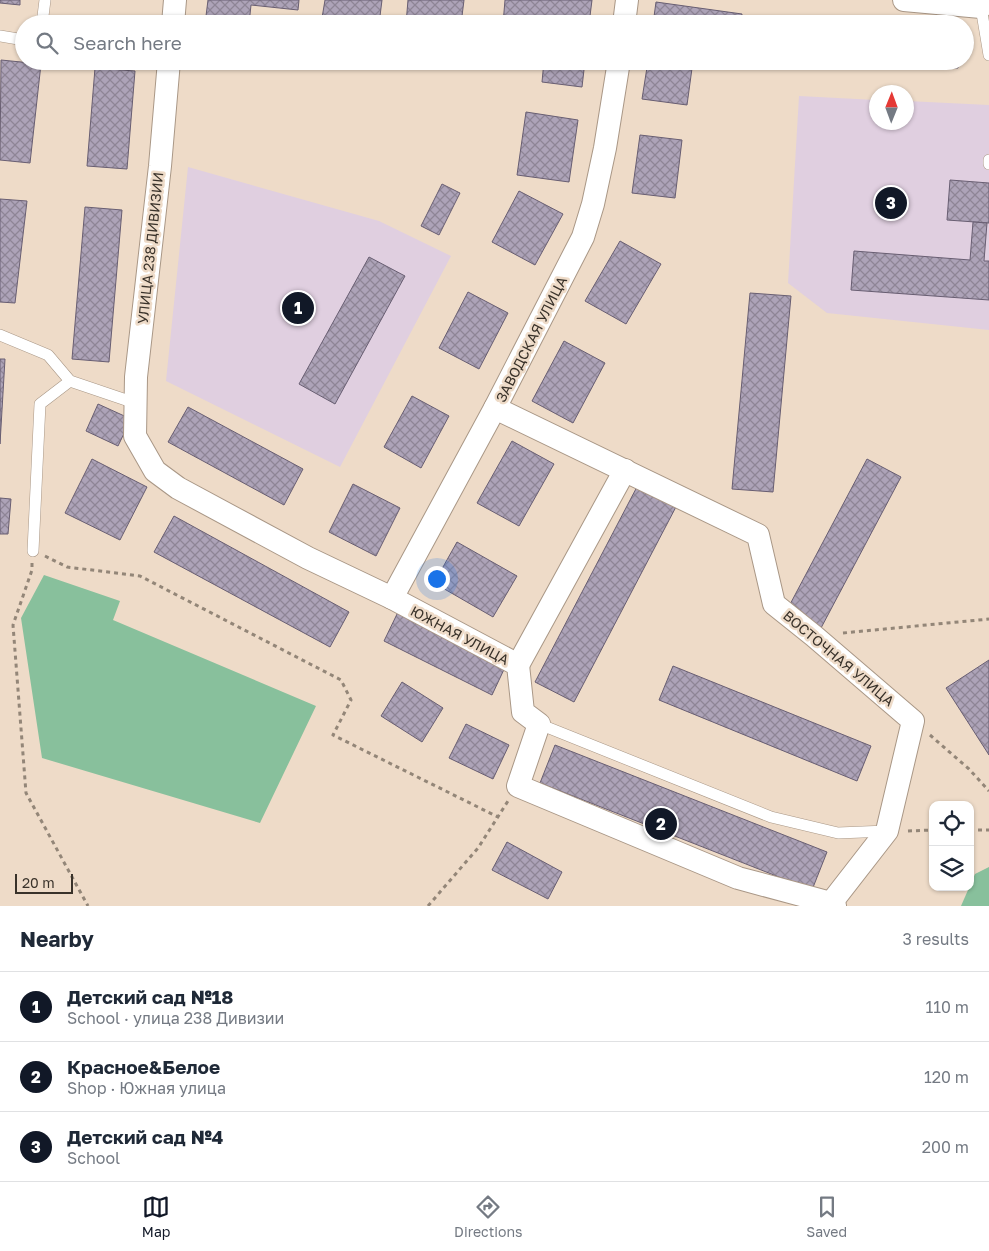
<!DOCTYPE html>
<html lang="en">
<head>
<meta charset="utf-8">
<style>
  :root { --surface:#fff; --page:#f6f6f7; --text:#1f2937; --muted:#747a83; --line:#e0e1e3; --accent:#111827 }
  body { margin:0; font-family:"Golos Text",sans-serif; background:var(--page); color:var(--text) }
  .controls { position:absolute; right:15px; bottom:15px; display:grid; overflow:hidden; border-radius:10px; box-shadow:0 1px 4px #0004 }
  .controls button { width:45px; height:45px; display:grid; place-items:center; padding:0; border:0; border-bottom:1px solid var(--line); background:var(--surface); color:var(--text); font:25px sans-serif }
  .compass { position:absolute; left:869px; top:85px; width:45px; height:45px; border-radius:50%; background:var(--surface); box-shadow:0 1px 4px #0004; rotate:1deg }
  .scale { position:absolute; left:15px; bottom:12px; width:58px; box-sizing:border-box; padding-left:5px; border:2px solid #39322a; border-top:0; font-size:14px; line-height:18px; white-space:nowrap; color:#39322a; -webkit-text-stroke:4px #eedbc8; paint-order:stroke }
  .you { position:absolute; left:436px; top:578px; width:18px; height:18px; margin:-12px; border:4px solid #fff; border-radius:50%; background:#1a73e8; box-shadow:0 0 0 8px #1a73e833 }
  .badge { display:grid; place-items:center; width:32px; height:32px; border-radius:50%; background:var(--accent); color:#fff; font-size:16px; font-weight:700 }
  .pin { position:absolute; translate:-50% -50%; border:2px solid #fff; box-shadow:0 1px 5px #0006 }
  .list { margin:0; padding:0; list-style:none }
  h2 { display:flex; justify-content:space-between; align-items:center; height:65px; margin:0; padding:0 20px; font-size:21px }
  h2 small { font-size:16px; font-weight:400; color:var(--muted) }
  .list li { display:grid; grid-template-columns:32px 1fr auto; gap:15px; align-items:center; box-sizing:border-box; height:70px; padding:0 20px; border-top:1px solid var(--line) }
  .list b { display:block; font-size:19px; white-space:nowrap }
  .list p { margin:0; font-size:16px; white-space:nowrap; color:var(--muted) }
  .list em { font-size:16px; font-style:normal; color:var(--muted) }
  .icon { flex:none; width:28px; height:28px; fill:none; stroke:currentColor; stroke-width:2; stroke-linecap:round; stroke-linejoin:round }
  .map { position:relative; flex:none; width:989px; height:906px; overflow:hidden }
  .search { position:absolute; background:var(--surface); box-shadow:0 1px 4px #0004; left:15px; right:15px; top:15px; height:55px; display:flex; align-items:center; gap:12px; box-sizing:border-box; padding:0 18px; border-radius:28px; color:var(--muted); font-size:19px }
  .sheet { height:275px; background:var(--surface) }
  nav { display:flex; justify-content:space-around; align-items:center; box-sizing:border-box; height:70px; border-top:1px solid var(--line); background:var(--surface); font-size:14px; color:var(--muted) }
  nav a { display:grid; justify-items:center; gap:2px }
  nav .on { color:var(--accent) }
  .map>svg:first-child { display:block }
</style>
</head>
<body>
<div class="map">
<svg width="989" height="906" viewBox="0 0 989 906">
  <defs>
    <pattern id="building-cross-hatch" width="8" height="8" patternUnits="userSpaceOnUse" patternTransform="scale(1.25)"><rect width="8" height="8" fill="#ada3b8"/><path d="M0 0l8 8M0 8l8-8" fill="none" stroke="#8e8596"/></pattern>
  </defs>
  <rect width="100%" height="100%" fill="#eedbc8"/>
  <!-- education -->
  <g fill="#e0cfe0">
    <polygon points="799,96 876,100 876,122 906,122 907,101 989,105 989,330 827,313 788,283"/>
    <polygon points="188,167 379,221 451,256 340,467 166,381"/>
  </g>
  <!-- green -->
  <g fill="#88c09c">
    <polygon points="44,575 120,601 113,620 316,706 260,823 42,758 21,618"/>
    <polygon points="989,867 989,906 961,906 975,874"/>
  </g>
  <!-- building -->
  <g fill="url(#building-cross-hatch)" stroke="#685e72">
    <polygon points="0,0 20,0 20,5 0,3"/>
    <polygon points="208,0 299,0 298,10 251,5 249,24 205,24"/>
    <polygon points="325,0 382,0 379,24 321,24"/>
    <polygon points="408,0 464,0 461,24 406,24"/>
    <polygon points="505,0 592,0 589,24 503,24"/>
    <polygon points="656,2 742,14 741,24 653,24"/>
    <polygon points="1,60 41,64 30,163 0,160"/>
    <polygon points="544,61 585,61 582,87 542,82"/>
    <polygon points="648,61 693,61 687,105 642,99"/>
    <polygon points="843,61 958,61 958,68 843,65"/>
    <polygon points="95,68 135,71 127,169 87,166"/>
    <polygon points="526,112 578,120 569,182 517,175"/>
    <polygon points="640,135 682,140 675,198 632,193"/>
    <polygon points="950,180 989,183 989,223 947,220"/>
    <polygon points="442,184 460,193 439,235 421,226"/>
    <polygon points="519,191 563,214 535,265 492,242"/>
    <polygon points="0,199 27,201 15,303 0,302"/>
    <polygon points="85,207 122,210 109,362 72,359"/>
    <polygon points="973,222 987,223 984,261 989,261 989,300 851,290 854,251 970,260"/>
    <polygon points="620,241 661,264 626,324 585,301"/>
    <polygon points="369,257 405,276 335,404 299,384"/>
    <polygon points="468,292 508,313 479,369 439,348"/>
    <polygon points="750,293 791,296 773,492 732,489"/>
    <polygon points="564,341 605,363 573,423 532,401"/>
    <polygon points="0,359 5,359 0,444"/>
    <polygon points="412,396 449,416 421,468 384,447"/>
    <polygon points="98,404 131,419 118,446 86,431"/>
    <polygon points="188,407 303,469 284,505 168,442"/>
    <polygon points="512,441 554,464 519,526 477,503"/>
    <polygon points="92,459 147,487 120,540 65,513"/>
    <polygon points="867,459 901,477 821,628 787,610"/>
    <polygon points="639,483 678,503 574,702 535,682"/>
    <polygon points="353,484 400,508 376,556 329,532"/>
    <polygon points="0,498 11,499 8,534 0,534"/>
    <polygon points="174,516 349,612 330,647 154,552"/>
    <polygon points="457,542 517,576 493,617 434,583"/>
    <polygon points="399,610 507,663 492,695 384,641"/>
    <polygon points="989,660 989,755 946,688"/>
    <polygon points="673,666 871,746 857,781 659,700"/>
    <polygon points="402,682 443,708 422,742 381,716"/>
    <polygon points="466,724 509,745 493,779 449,758"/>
    <polygon points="555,745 827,852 812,890 540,783"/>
    <polygon points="507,842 562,872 548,899 492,870"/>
  </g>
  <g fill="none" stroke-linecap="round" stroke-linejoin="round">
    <!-- service casing -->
    <g stroke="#a99786" stroke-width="12">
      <g id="service">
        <polyline points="981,7 989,55"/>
        <polyline points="42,24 45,0"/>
        <polyline points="0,36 24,40"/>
        <polyline points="989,164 989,160"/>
        <polyline points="0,335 48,355 70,381 135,403"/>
        <polyline points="33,551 40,404 70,381"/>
        <polyline points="539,724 771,817 838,833 887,831"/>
      </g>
    </g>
    <!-- minor casing -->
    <g stroke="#a99786" stroke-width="24">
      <g id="minor">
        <polyline points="904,0 981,7 980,0"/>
        <polyline points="173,24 175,0"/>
        <polyline points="624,24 627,0"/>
        <polyline points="169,61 160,166 136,377 135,436 155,471 178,488 308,558 392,598 518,665 523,712 539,724 518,786 738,878 831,903 835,906"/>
        <polyline points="495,408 758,535 774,604 814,636 913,721 887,831 831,903"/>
        <polyline points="392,598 495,408 583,237 593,204 605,148 619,61"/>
        <polyline points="518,665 625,470"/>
      </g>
    </g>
    <!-- path -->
    <g stroke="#938678" stroke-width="3" stroke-dasharray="4 4" stroke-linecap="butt">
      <polyline points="45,556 67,567 140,576 341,680 351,700 333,735 498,817"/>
      <polyline points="32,563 32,570 13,625 26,793 88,906"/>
      <polyline points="843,633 989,619"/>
      <polyline points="930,735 969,769 989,791"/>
      <polyline points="970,830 989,830"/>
      <polyline points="908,831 933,830"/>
      <polyline points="428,906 478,848 508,801"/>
    </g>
    <!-- service -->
    <use href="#service" stroke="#fff" stroke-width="11"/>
    <!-- minor -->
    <use href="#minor" stroke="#fff" stroke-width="22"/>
  </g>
  <g text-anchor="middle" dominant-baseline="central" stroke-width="5" stroke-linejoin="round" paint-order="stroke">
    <!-- street labels -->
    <g font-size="14" fill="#39322a" stroke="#eedbc8">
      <text transform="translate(150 248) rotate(-84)">УЛИЦА 238 ДИВИЗИИ</text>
      <text transform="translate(531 339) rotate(-63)">ЗАВОДСКАЯ УЛИЦА</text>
      <text transform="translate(460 635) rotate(28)">ЮЖНАЯ УЛИЦА</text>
      <text transform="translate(839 658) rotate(40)">ВОСТОЧНАЯ УЛИЦА</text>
    </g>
  </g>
</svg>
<div class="controls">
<button><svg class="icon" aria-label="locate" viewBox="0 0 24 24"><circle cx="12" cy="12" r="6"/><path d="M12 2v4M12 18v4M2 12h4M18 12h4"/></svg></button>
<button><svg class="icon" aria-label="layers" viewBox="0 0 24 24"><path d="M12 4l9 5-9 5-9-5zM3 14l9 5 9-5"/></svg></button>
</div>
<svg class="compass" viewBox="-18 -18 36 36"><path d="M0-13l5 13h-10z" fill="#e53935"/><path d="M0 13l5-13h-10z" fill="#747a83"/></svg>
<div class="scale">20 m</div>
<div class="you"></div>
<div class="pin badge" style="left:298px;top:308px">1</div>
<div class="pin badge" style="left:661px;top:824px">2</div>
<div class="pin badge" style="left:891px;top:203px">3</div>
<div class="search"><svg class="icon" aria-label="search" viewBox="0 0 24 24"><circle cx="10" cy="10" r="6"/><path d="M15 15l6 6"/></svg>Search here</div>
</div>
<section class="sheet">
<h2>Nearby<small>3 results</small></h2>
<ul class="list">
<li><span class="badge">1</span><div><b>Детский сад №18</b><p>School · улица 238 Дивизии</p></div><em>110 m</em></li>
<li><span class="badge">2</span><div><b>Красное&amp;Белое</b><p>Shop · Южная улица</p></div><em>120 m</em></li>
<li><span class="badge">3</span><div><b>Детский сад №4</b><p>School</p></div><em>200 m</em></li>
</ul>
</section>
<nav>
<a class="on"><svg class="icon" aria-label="map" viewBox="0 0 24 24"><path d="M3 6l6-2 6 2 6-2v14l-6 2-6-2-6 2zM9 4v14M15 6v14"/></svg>Map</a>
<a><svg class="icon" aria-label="directions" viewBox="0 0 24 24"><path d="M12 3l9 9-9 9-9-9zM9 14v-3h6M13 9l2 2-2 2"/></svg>Directions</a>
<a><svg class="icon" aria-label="saved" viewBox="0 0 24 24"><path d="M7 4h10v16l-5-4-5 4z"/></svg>Saved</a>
</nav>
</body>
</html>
